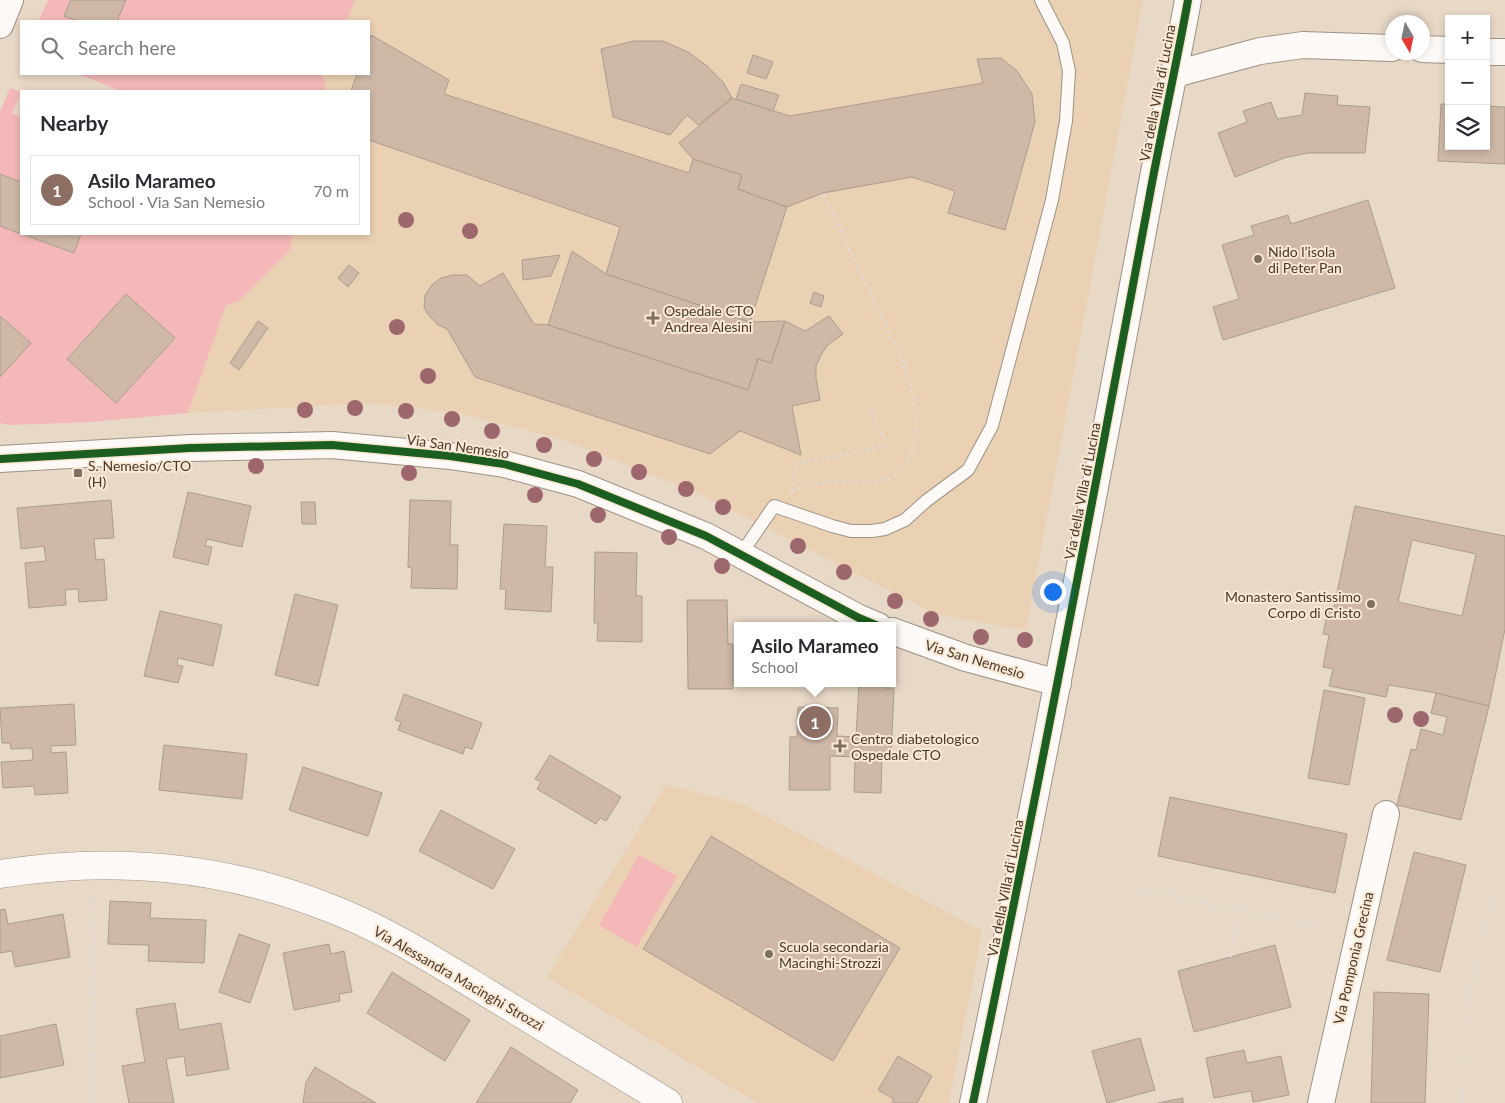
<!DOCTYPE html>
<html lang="en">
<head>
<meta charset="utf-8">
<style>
  :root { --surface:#fff; --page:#f2f2f3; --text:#2b2b33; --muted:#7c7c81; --line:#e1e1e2; --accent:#d93025 }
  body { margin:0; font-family:Lato,sans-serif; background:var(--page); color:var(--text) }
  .controls { position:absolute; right:15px; top:15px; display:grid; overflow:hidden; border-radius:0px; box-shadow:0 2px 8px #0003 }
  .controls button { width:45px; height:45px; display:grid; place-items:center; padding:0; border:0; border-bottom:1px solid var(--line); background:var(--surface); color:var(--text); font:25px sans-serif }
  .compass { position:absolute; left:1385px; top:15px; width:45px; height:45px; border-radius:50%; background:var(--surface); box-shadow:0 2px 8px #0003; rotate:171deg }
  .you { position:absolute; left:1052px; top:591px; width:18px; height:18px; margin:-12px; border:4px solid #fff; border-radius:50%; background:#1a73e8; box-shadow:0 0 0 8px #1a73e833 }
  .badge { display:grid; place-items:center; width:32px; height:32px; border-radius:50%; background:var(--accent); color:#fff; font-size:16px; font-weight:700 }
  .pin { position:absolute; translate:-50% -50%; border:2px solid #fff; box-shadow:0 1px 5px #0006 }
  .popup { position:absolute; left:734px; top:622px; width:162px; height:65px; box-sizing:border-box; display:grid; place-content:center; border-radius:0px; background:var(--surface); filter:drop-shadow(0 1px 4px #0005); font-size:16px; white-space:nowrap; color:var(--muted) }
  .popup b { font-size:19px; color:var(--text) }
  .popup::after { content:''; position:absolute; left:50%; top:100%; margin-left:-10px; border:10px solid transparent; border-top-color:var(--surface) }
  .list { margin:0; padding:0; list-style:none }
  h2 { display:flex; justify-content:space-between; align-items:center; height:65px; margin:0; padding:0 20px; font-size:21px }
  h2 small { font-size:16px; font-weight:400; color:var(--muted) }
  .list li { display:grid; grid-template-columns:32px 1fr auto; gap:15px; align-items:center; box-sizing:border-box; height:70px; margin:0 10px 10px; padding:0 10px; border:1px solid var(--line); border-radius:0px }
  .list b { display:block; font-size:19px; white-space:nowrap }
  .list p { margin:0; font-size:16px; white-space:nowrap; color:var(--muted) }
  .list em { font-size:16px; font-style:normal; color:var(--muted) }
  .icon { flex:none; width:28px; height:28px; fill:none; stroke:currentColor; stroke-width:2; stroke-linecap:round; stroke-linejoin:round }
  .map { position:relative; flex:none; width:1505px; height:1103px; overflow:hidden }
  .search { position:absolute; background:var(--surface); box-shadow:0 2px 8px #0003; left:20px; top:20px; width:350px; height:55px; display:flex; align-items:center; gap:12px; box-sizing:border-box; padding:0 18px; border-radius:0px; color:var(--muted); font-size:19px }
  .panel { position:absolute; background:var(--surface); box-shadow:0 2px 8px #0003; left:20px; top:90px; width:350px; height:145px; border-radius:0px }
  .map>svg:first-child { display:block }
</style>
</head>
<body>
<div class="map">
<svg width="1505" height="1103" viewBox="0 0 1505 1103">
  <rect width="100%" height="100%" fill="#e8d8c6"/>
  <!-- built -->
  <g fill="#ebd1b3">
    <polygon points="261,0 1143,0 1026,630 938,615 696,492 564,440 460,413 369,403 188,413 251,234 369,234 369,91 262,91 262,74 369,74 369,21 261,21"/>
    <polygon points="666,785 743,804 982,931 949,1103 757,1103 547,977"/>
  </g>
  <!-- green -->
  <g fill="#f4b8b8" fill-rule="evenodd">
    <polygon points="48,0 71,0 64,16 77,21 39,21"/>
    <polygon points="126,0 355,0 349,16 341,21 117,21"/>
    <polygon points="78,74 321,74 326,82 324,91 121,91"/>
    <polygon points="10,88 21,92 12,113 21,117 21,182 0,174 0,112"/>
    <path d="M0 226 73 253 81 234H293L289 251 239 301 226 305 188 413 90 422 10 425 0 423V377L30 343 0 316ZM126 294 175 339 116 403 67 359Z"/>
    <polygon points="639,855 677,876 637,947 599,925"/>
  </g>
  <!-- building -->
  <g fill="#cfb8a6" stroke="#aa9d91" fill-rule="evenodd">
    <polygon points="71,0 126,0 117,21 77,21 64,16"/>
    <polygon points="371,35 449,80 444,94 689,173 693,159 742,175 738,189 787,207 750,322 606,274 620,227 369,140 369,91 351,91 357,74 369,74 369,41"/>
    <polygon points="634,41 663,41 688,52 707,66 723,82 732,98 698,125 687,115 670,135 613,117 601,49"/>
    <polygon points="753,55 773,62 766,79 747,73"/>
    <polygon points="1001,58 1017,71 1032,94 1035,122 1005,230 948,213 955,191 912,177 823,193 787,207 738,189 742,175 693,159 679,143 732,98 790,116 983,83 977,59"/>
    <polygon points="741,84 779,95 773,111 736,99"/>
    <polygon points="1305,93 1338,96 1337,105 1370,107 1365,153 1308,153 1284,158 1235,177 1218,133 1247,122 1243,111 1271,102 1277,119 1302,115"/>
    <polygon points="1441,104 1449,104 1449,146 1486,146 1486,106 1505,107 1505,164 1438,161"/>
    <polygon points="0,174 21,182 21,234 0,226"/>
    <polygon points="1368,200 1395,288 1223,340 1213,307 1239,299 1222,245 1254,235 1251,226 1288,215 1291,224"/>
    <polygon points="22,234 81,234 74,253"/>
    <polygon points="572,251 606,274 750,322 785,321 771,363 758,359 748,390 548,325"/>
    <polygon points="560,255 551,276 523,280 522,260"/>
    <polygon points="349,265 359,273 348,287 338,278"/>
    <polygon points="503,273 534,324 548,325 748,390 758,359 771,363 785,321 805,331 829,316 843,334 828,345 821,355 816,366 816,378 820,400 792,406 801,455 740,431 710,454 475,377 447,329 438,325 430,317 424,308 425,295 432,285 441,278 453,275 467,275 480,286"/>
    <polygon points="814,292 824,296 821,307 810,303"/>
    <polygon points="126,294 175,338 116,403 67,359"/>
    <polygon points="0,316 31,343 0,377"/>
    <polygon points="258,321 268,328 239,370 230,363"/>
    <polygon points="188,492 251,506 242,547 207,539 205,546 212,547 208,565 173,557"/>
    <polygon points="111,500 114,538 94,539 96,560 104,559 107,600 79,602 78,589 65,590 66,605 29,608 25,563 46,561 44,546 21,549 17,508"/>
    <polygon points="410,500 451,501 450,545 458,545 457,589 411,588 412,568 408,567"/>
    <polygon points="301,502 315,502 316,524 302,524"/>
    <path d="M1355 506 1505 536V629L1489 706 1436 693 1389 685 1386 697 1329 686 1333 669 1323 667 1329 635 1323 634 1329 606 1334 607ZM1412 540 1476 554 1462 616 1398 602Z"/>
    <polygon points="504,524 547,526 545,567 553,567 551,612 505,609 506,589 500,589"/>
    <polygon points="595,552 637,553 636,596 642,596 642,642 597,641 598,623 594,623"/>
    <polygon points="295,594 338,605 318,686 275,675"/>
    <polygon points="687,600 727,600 728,644 733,644 733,689 688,689"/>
    <polygon points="160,611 222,625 213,666 178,658 177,665 183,666 178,683 144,676"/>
    <polygon points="859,683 885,683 885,688 894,688 891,759 882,758 881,793 854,792 855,757 830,756 830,790 789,790 790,737 797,737 798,707 838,708 837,736 856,737"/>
    <polygon points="1324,690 1365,698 1349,785 1308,778"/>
    <polygon points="1436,693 1489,706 1461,820 1397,805 1411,749 1416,750 1421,729 1443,735 1447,717 1431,713"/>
    <polygon points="404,694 482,723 472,749 465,747 463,754 398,730 401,722 395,720"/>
    <polygon points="74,704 76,745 51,746 51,753 66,752 68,793 35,795 34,786 3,788 1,762 33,760 32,748 11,749 10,743 2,743 0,708"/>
    <polygon points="164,745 247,754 242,799 159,790"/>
    <polygon points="550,755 621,797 606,821 600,818 596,824 537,789 541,782 535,779"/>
    <polygon points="303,767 382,793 368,836 289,810"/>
    <polygon points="1170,797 1347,834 1335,893 1158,856"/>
    <polygon points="441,810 515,849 493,889 419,851"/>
    <polygon points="711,836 900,948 833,1061 643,949"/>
    <polygon points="1414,852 1466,865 1440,972 1387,960"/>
    <polygon points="110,901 151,903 150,918 206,920 204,963 148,961 149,945 108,944"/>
    <polygon points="5,909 8,924 63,914 70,957 15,967 12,951 0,953 0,910"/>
    <polygon points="239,934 270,945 250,1003 219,992"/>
    <polygon points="329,944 331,954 344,951 352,992 339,994 340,1001 294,1010 283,953"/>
    <polygon points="1275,945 1291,1007 1194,1032 1178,971"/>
    <polygon points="392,972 470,1020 445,1061 367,1013"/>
    <polygon points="1374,992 1429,994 1425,1103 1371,1103"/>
    <polygon points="175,1003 179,1030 221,1023 229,1069 187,1076 184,1056 166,1059 174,1103 129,1103 122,1066 145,1062 136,1009"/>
    <polygon points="56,1024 64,1065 0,1078 0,1036"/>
    <polygon points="1140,1038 1155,1090 1107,1103 1092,1051"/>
    <polygon points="511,1047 578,1090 570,1103 476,1103"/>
    <polygon points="1244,1050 1247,1063 1281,1056 1289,1095 1253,1102 1251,1091 1214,1098 1206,1058"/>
    <polygon points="898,1056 932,1076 917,1103 892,1103 894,1099 878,1090"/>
    <polygon points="315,1067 376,1103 303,1103 306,1082"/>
    <polygon points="1183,1098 1183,1103 1158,1103"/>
  </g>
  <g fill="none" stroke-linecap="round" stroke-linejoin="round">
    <!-- lane casing -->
    <g stroke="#9e9285" stroke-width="14">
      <polyline id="lane" points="741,554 774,506 832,526 851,531 872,531 885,529 905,520 926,501 968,470 992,426 1052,200 1066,121 1069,71 1063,43 1041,0"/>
    </g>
    <!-- street casing -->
    <g stroke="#9e9285" stroke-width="28">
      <g id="street">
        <polyline points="0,25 10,0"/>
        <polyline points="1422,49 1449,50"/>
        <polyline points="1486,52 1505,52"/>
        <polyline points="1175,74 1260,51 1303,45 1392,48"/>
        <polyline points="0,459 190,448 332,445 450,456 504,464 578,484 706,536 859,618 878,626"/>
        <polyline points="892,631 966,658 1058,683"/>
        <path d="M973 1103C1036 803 1093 501 1149 199 1161 133 1176 67 1188 0"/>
        <polyline points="1321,1103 1386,814"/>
      </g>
    </g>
    <!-- secondary casing -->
    <g stroke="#9e9285" stroke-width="29">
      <path id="secondary" d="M0 874C113 856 220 865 327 907 383 928 433 960 484 991 545 1028 607 1066 668 1103"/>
    </g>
    <!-- path -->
    <g stroke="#e0dbd5" stroke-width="3" stroke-dasharray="2.5 4" stroke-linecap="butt">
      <polyline points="792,491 797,464 885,446 884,437 869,409"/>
      <path d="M792 492C796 489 801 486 806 485 829 480 855 485 879 481 922 473 918 422 912 389 910 379 905 369 902 360L823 193"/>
      <polyline points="1130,887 1333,930"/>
      <polyline points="1230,957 1240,910"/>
      <polyline points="92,1100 95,893"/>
      <polyline points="1461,1103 1467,1002 1497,881"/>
    </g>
    <!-- lane -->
    <use href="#lane" stroke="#fcf9f6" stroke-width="12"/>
    <!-- street -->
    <use href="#street" stroke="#fcf9f6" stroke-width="26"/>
    <!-- secondary -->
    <use href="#secondary" stroke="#fcf9f6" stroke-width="28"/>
    <!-- cycleway casing -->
    <g stroke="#fbe8d4" stroke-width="11">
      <g id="cycleway">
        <polyline points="0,459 190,448 332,445 450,456 504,464 578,484 706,536 859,618 878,626"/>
        <path d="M973 1103C1036 803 1093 501 1149 199 1161 133 1176 67 1188 0"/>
      </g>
    </g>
    <!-- cycleway -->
    <use href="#cycleway" stroke="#1b5e20" stroke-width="8"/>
  </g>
  <!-- trees -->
  <g fill="#9e666d">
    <circle cx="406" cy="220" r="8"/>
    <circle cx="470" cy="231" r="8"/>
    <circle cx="397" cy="327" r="8"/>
    <circle cx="428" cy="376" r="8"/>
    <circle cx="355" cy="408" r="8"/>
    <circle cx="305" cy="410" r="8"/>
    <circle cx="406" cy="411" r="8"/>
    <circle cx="452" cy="419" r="8"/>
    <circle cx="492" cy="431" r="8"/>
    <circle cx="544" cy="445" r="8"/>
    <circle cx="594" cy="459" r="8"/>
    <circle cx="256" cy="466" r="8"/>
    <circle cx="639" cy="472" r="8"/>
    <circle cx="409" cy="473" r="8"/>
    <circle cx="686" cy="489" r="8"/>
    <circle cx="535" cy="495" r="8"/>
    <circle cx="723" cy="507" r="8"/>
    <circle cx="598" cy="515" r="8"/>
    <circle cx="669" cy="537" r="8"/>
    <circle cx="798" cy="546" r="8"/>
    <circle cx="722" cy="566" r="8"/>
    <circle cx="844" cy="572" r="8"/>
    <circle cx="895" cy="601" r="8"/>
    <circle cx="931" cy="619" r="8"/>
    <circle cx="981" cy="637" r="8"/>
    <circle cx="1025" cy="640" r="8"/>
    <circle cx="1395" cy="715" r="8"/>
    <circle cx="1421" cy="719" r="8"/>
  </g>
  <!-- markers -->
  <g fill="#7e7161" stroke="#fbe8d4" stroke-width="2">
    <circle cx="1258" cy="259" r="5"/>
    <path d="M650.5 310.5h5v5h5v5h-5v5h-5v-5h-5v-5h5z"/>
    <rect x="73" y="468" width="10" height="10" rx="2.5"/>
    <circle cx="1371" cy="604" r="5"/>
    <path d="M837.5 738.5h5v5h5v5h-5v5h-5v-5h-5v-5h5z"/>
    <circle cx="769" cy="954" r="5"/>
  </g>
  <g text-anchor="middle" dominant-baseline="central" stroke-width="4" stroke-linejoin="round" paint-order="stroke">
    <!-- street labels -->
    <g font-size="14" fill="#45392b" stroke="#fbe8d4">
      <text transform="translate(1157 93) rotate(-79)">Via della Villa di Lucina</text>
      <text transform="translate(458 446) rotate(8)">Via San Nemesio</text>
      <text transform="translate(1082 491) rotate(-79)">Via della Villa di Lucina</text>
      <text transform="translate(975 659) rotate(17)">Via San Nemesio</text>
      <text transform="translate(1005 888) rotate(-79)">Via della Villa di Lucina</text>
      <text transform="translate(1353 958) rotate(-77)">Via Pomponia Grecina</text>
      <text transform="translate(459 978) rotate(30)">Via Alessandra Macinghi Strozzi</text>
    </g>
    <!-- poi labels -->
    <g font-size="14" fill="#45392b" stroke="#fbe8d4" text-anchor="start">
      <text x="1268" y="251">Nido l’isola<tspan x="1268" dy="16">di Peter Pan</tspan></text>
      <text x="664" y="310">Ospedale CTO<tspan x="664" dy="16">Andrea Alesini</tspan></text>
      <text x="88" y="465">S. Nemesio/CTO<tspan x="88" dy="16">(H)</tspan></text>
      <text x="1361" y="596" text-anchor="end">Monastero Santissimo<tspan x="1361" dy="16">Corpo di Cristo</tspan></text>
      <text x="851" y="738">Centro diabetologico<tspan x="851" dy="16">Ospedale CTO</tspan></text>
      <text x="779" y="946">Scuola secondaria<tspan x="779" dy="16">Macinghi-Strozzi</tspan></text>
    </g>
  </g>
</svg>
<div class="controls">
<button>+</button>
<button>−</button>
<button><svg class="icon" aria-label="layers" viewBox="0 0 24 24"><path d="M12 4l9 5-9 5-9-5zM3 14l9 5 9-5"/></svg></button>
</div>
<svg class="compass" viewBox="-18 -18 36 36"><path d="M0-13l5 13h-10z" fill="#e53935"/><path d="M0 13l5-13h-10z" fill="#7c7c81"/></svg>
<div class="you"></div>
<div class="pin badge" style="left:815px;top:722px;background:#8d6e63">1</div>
<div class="popup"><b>Asilo Marameo</b>School</div>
<div class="search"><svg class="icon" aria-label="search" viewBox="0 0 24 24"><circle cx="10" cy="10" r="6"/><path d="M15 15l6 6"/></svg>Search here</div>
<section class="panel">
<h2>Nearby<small></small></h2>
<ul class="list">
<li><span class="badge" style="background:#8d6e63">1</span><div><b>Asilo Marameo</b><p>School · Via San Nemesio</p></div><em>70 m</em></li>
</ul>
</section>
</div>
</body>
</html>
